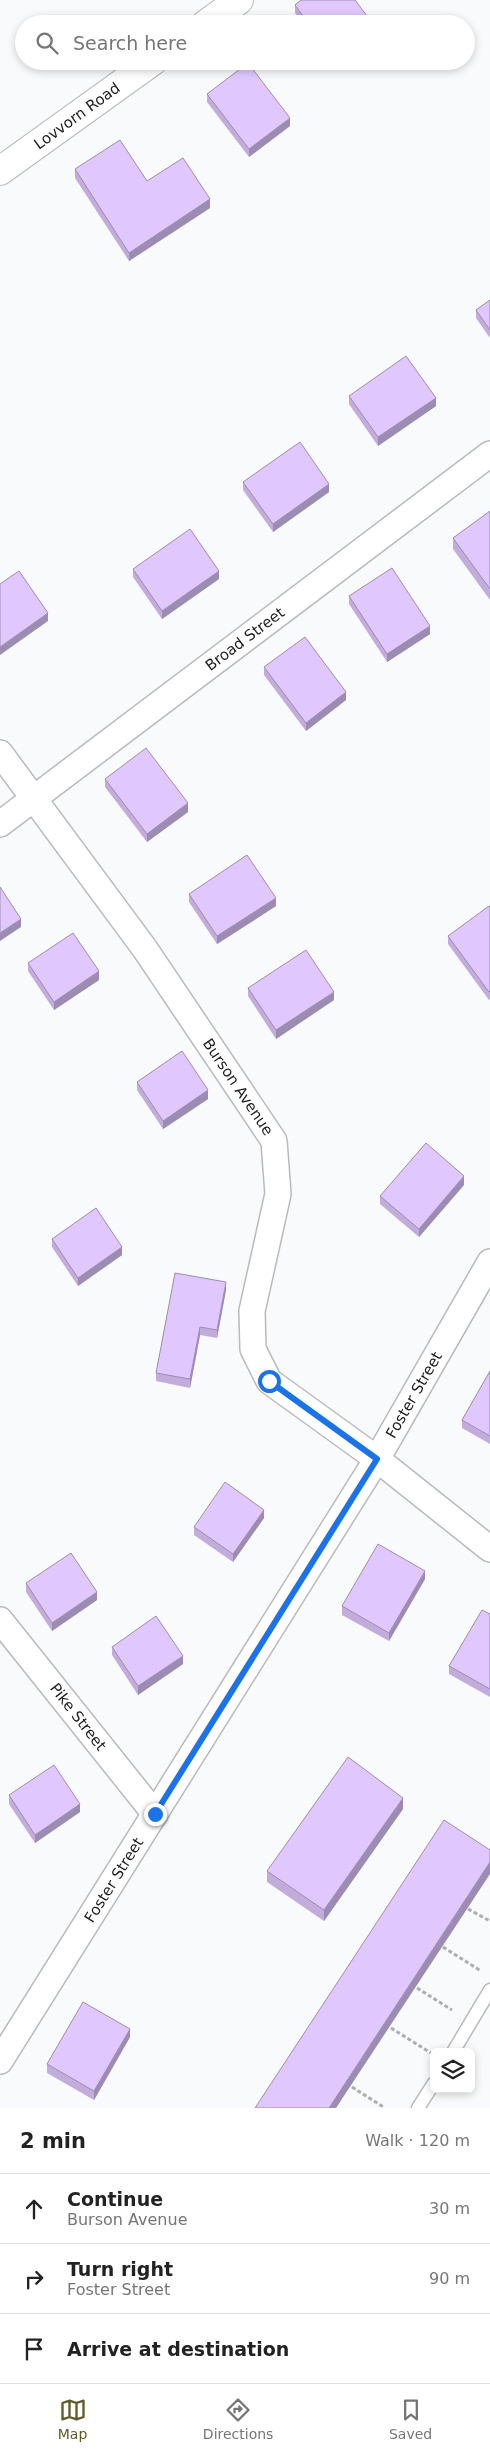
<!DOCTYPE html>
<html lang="en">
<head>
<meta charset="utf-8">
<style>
  :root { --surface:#fff; --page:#f6f6f6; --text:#222; --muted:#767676; --line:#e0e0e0; --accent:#5f5a26 }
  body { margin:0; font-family:"DejaVu Sans",sans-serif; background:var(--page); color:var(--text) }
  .controls { position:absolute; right:15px; bottom:15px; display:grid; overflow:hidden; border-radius:8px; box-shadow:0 2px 8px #0003 }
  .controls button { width:45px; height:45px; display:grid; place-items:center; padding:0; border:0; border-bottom:1px solid var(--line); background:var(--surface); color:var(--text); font:25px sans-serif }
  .stop { position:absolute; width:15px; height:15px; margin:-11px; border:4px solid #1a73e8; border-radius:50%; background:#fff }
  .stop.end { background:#1a73e8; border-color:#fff; box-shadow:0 1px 5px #0008 }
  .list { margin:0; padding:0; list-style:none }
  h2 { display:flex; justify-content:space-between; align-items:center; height:65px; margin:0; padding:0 20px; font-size:21px }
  h2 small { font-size:16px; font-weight:400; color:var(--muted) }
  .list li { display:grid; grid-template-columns:32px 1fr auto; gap:15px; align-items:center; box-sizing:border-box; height:70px; padding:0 20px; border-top:1px solid var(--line) }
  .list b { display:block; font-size:19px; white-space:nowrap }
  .list p { margin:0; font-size:16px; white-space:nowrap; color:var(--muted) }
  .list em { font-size:16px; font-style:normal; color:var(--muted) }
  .icon { flex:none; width:28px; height:28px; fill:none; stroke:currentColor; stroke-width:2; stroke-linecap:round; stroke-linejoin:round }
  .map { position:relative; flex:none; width:490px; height:2108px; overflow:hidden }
  .search { position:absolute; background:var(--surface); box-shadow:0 2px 8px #0003; left:15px; right:15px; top:15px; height:55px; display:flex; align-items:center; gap:12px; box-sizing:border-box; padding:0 18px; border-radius:28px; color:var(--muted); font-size:19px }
  .sheet { height:275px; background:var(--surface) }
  nav { display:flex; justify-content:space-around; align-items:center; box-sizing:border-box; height:70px; border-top:1px solid var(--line); background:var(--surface); font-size:14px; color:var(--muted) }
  nav a { display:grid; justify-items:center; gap:2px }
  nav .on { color:var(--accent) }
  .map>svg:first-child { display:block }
</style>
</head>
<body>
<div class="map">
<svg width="490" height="2108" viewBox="0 0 490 2108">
  <rect width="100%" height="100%" fill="#f8fafb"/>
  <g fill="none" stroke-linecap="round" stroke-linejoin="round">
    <!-- lane casing -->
    <g stroke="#b9babc" stroke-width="15">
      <g id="lane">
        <polyline points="453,2052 490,1990"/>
        <polyline points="418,2108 434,2083"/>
      </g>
    </g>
    <!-- street casing -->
    <g stroke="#b9babc" stroke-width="28">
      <g id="street">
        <polyline points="0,753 145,949 274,1141 278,1194 252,1311 253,1349 269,1381 377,1459 490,1549"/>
        <polyline points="0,824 490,454"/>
        <polyline points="0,1620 155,1814"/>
        <polyline points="0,2061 377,1459 490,1262"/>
      </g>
    </g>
    <!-- secondary casing -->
    <g stroke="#b9babc" stroke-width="30">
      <g id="secondary">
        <polyline points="206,24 239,0"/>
        <polyline points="0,171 153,61"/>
      </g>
    </g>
    <!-- path -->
    <g stroke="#adaeaf" stroke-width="3" stroke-dasharray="4 2.5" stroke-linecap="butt">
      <polyline points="468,1909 490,1921"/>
      <polyline points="443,1947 481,1971"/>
      <polyline points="417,1988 452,2010"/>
      <polyline points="391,2028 431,2053"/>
      <polyline points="352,2087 385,2108"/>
    </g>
    <!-- lane -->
    <use href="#lane" stroke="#fff" stroke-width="12"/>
    <!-- street -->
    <use href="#street" stroke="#fff" stroke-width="25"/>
    <!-- secondary -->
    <use href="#secondary" stroke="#fff" stroke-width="28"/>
  </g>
  <!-- wall -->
  <g fill="#c1acdb">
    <polygon points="295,5 373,24 303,24 295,13"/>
    <polygon points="331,61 346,61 337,69"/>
    <polygon points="207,94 290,126 249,157 207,102"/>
    <polygon points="75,169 147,181 210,208 129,261 75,178"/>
    <polygon points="490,300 490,338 476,318 476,310"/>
    <polygon points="349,396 436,406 378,446 349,404"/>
    <polygon points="243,482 329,492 273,532 243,490"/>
    <polygon points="490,511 490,600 453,549 453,538"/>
    <polygon points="133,569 219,579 162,619 133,577"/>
    <polygon points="349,596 430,634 387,662 349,604"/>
    <polygon points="264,667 346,700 306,731 264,675"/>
    <polygon points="105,779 188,812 147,842 105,787"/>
    <polygon points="189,894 276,906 217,944 189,902"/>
    <polygon points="490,907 490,999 489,1000 448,944 448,936"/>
    <polygon points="28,963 99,980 54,1010 28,971"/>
    <polygon points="248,988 334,1000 276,1039 248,996"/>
    <polygon points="137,1082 208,1099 163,1129 137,1090"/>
    <polygon points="464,1185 419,1237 380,1204 380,1196"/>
    <polygon points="52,1239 122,1255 78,1286 52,1247"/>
    <polygon points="226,1290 217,1338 200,1335 190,1388 156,1381 156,1373"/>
    <polygon points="490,1371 490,1444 462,1428 462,1420"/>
    <polygon points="264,1518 233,1562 194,1535 194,1527"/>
    <polygon points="425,1579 389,1641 342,1615 342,1606"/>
    <polygon points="26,1583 97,1600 52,1631 26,1592"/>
    <polygon points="490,1614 490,1697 449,1674 449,1666"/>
    <polygon points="112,1647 183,1664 138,1695 112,1655"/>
    <polygon points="9,1795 80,1812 35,1843 9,1804"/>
    <polygon points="403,1809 324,1921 267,1882 267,1871"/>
    <polygon points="130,2037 94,2100 47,2073 47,2064"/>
  </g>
  <!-- shaded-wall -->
  <g fill="#9d8cb2">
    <polygon points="337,61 346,61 337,69"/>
    <polygon points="290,118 290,126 249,157 249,149"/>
    <polygon points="210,199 210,208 129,261 129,253"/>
    <polygon points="436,398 436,406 378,446 378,437"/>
    <polygon points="329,484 329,492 273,532 273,524"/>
    <polygon points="219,571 219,579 162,619 162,611"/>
    <polygon points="48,613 48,621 0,655 0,647"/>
    <polygon points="430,626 430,634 387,662 387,654"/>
    <polygon points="346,692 346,700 306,731 306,723"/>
    <polygon points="188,803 188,812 147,842 147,834"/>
    <polygon points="276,898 276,906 217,944 217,936"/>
    <polygon points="21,919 21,927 0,941 0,933"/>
    <polygon points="99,971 99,980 54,1010 54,1002"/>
    <polygon points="334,992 334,1000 276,1039 276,1030"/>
    <polygon points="208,1090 208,1099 163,1129 163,1121"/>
    <polygon points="464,1176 464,1185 419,1237 419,1229"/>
    <polygon points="122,1247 122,1255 78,1286 78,1278"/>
    <polygon points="226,1282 226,1290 217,1338 217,1330"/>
    <polygon points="200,1327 200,1335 190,1388 190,1379"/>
    <polygon points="264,1510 264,1518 233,1562 233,1554"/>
    <polygon points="425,1571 425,1579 389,1641 389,1633"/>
    <polygon points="97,1592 97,1600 52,1631 52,1623"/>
    <polygon points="183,1656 183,1664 138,1695 138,1686"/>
    <polygon points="403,1798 403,1809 324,1921 324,1910"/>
    <polygon points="80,1804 80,1812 35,1843 35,1835"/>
    <polygon points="490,1862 490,1874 336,2108 329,2108"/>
    <polygon points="130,2029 130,2037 94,2100 94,2091"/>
  </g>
  <!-- building -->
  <g fill="#e0c8ff" stroke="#9d8cb2">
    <polygon points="301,0 355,0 373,24 309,24 295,5"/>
    <polygon points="248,63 290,118 249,149 207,94"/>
    <polygon points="120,140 147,181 183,158 210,199 129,253 75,169"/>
    <polygon points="490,300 490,330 476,310"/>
    <polygon points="406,356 436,398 378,437 349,396"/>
    <polygon points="300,442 329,484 273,524 243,482"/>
    <polygon points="490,511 490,589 453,538"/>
    <polygon points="190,529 219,571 162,611 133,569"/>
    <polygon points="392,568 430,626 387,654 349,596"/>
    <polygon points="19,571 48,613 0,647 0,584"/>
    <polygon points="305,637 346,692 306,723 264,667"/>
    <polygon points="146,748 188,803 147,834 105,779"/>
    <polygon points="247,855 276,898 217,936 189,894"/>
    <polygon points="0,887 21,919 0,933"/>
    <polygon points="489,906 490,907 490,991 489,992 448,936"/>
    <polygon points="73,933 99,971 54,1002 28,963"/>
    <polygon points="306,950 334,992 276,1030 248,988"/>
    <polygon points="182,1051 208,1090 163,1121 137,1082"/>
    <polygon points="426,1143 464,1176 419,1229 380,1196"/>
    <polygon points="96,1208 122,1247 78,1278 52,1239"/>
    <polygon points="175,1273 226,1282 217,1330 200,1327 190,1379 156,1373"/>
    <polygon points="490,1371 490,1436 462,1420"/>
    <polygon points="225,1482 264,1510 233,1554 194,1527"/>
    <polygon points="378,1544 425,1571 389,1633 342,1606"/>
    <polygon points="71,1553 97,1592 52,1623 26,1583"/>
    <polygon points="482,1610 490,1614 490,1689 449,1666"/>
    <polygon points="156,1616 183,1656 138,1686 112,1647"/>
    <polygon points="348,1757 403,1798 324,1910 267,1871"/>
    <polygon points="54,1765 80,1804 35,1835 9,1795"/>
    <polygon points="444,1820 490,1850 490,1862 329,2108 255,2108"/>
    <polygon points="83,2002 130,2029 94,2091 47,2064"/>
  </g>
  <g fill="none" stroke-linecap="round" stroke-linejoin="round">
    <!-- route -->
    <polyline stroke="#1a73e8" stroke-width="6" points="155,1814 377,1459 269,1381"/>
  </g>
  <g text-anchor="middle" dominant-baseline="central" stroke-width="4" stroke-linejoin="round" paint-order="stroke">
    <!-- street labels -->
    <g font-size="15" fill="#1e1e1f" stroke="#fff">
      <text transform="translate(77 116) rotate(-36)">Lovvorn Road</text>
      <text transform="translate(245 639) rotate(-37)">Broad Street</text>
      <text transform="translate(238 1087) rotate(56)">Burson Avenue</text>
      <text transform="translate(414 1395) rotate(-60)">Foster Street</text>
      <text transform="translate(78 1717) rotate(52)">Pike Street</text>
      <text transform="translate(114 1880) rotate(-58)">Foster Street</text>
    </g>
  </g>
</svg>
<div class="controls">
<button><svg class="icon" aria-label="layers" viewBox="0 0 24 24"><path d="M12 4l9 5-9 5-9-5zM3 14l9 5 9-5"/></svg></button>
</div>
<div class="stop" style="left:269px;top:1381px"></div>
<div class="stop end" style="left:155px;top:1814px"></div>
<div class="search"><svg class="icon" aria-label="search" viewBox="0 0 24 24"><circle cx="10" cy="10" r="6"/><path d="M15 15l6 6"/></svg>Search here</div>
</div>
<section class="sheet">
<h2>2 min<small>Walk · 120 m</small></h2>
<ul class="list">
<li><svg class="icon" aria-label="ahead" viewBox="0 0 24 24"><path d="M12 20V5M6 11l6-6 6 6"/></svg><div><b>Continue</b><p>Burson Avenue</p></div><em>30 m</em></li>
<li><svg class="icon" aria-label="right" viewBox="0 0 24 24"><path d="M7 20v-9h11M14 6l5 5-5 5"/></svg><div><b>Turn right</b><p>Foster Street</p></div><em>90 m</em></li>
<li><svg class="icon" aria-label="arrive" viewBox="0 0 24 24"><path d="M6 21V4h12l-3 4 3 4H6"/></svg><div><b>Arrive at destination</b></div></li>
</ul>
</section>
<nav>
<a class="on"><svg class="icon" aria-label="map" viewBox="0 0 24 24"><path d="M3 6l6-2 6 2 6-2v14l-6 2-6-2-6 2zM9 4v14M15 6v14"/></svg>Map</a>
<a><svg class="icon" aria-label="directions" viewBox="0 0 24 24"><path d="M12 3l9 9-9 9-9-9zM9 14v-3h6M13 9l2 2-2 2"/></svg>Directions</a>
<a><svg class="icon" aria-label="saved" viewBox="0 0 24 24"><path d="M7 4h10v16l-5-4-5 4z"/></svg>Saved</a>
</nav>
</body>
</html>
